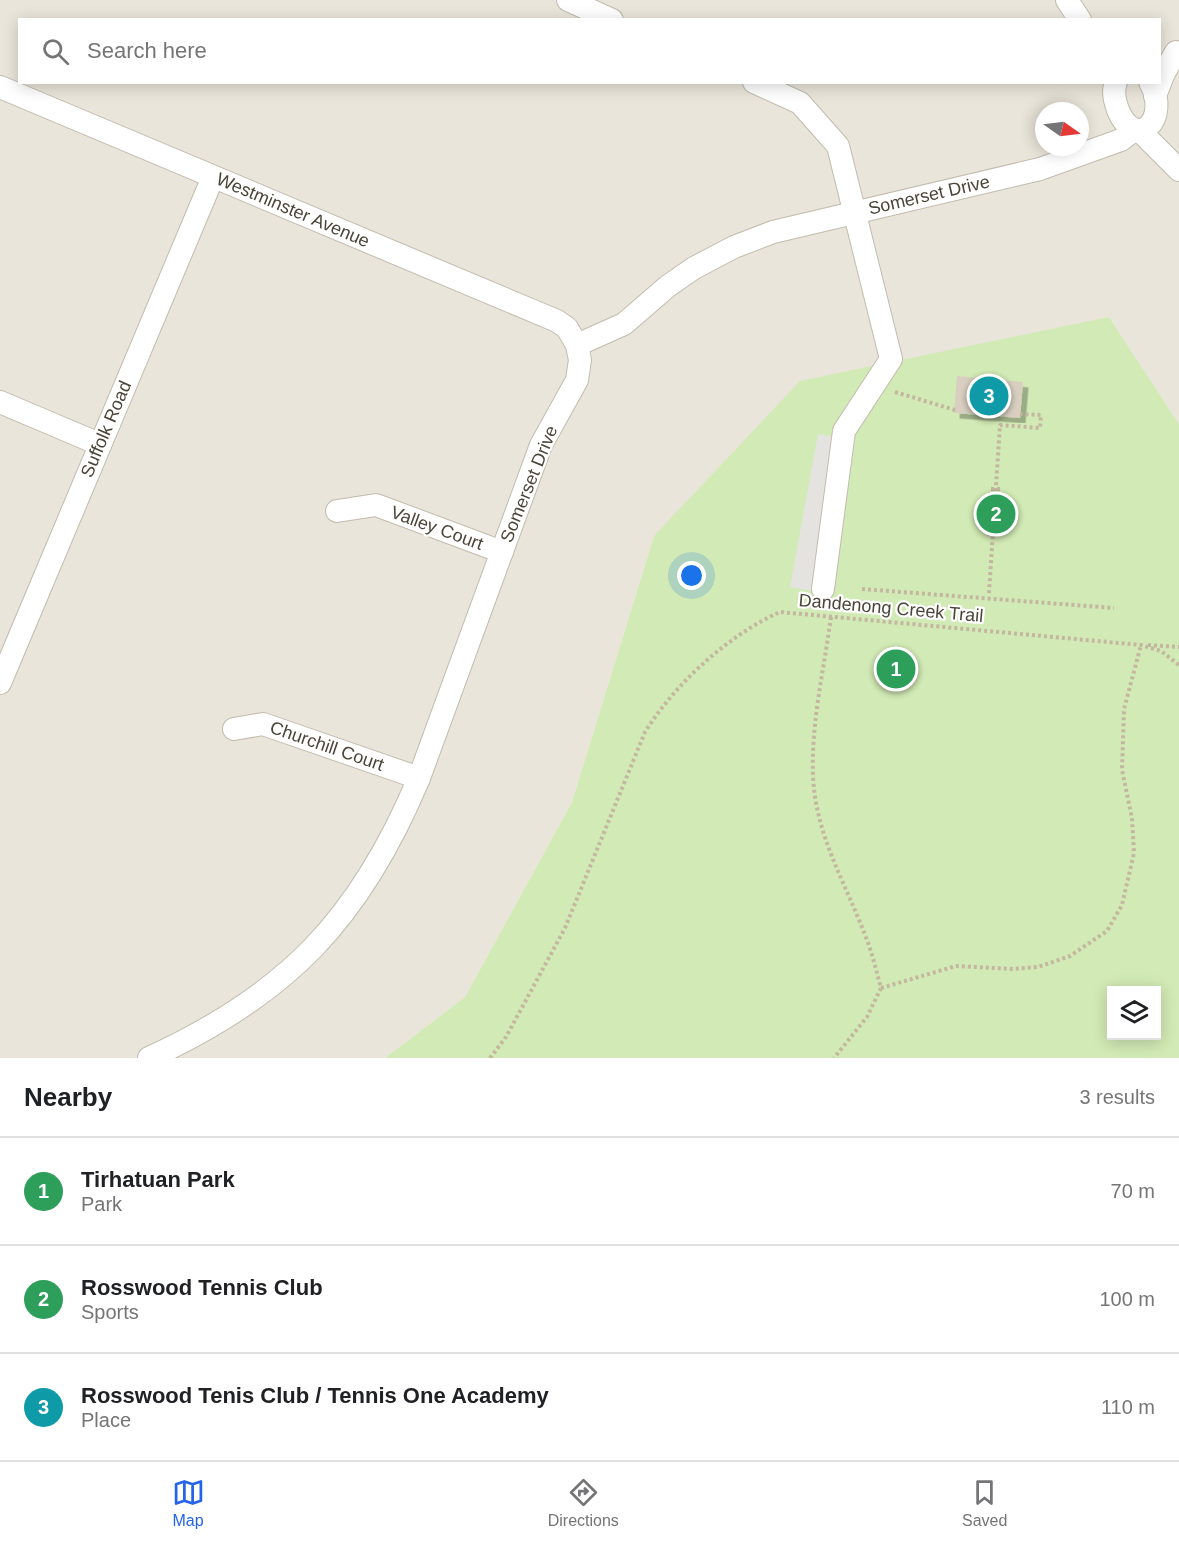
<!DOCTYPE html>
<html lang="en">
<head>
<meta charset="utf-8">
<style>
  :root { --surface:#fff; --page:#f2f2f2; --text:#202124; --muted:#757577; --line:#e0e0e0; --accent:#2563eb }
  body { margin:0; font-family:Helvetica,sans-serif; background:var(--page); color:var(--text) }
  .controls { position:absolute; right:18px; bottom:18px; display:grid; overflow:hidden; border-radius:0px; box-shadow:0 3px 15px #0003 }
  .controls button { width:54px; height:54px; display:grid; place-items:center; padding:0; border:0; border-bottom:2px solid var(--line); background:var(--surface); color:var(--text); font:30px sans-serif }
  .compass { position:absolute; left:1035px; top:102px; width:54px; height:54px; border-radius:50%; background:var(--surface); box-shadow:0 3px 15px #0003; rotate:104deg }
  .you { position:absolute; left:692px; top:576px; width:21px; height:21px; margin:-15px; border:4px solid #fff; border-radius:50%; background:#1a73e8; box-shadow:0 0 0 9px #1a73e833 }
  .badge { display:grid; place-items:center; width:39px; height:39px; border-radius:50%; background:var(--accent); color:#fff; font-size:20px; font-weight:700 }
  .pin { position:absolute; translate:-50% -50%; border:3px solid #fff; box-shadow:0 2px 6px #0006 }
  .list { margin:0; padding:0; list-style:none }
  h2 { display:flex; justify-content:space-between; align-items:center; height:78px; margin:0; padding:0 24px; font-size:26px }
  h2 small { font-size:20px; font-weight:400; color:var(--muted) }
  .list li { display:grid; grid-template-columns:39px 1fr auto; gap:18px; align-items:center; box-sizing:border-box; height:108px; padding:0 24px; border-top:2px solid var(--line) }
  .list b { display:block; font-size:22px; white-space:nowrap }
  .list p { margin:0; font-size:20px; white-space:nowrap; color:var(--muted) }
  .list em { font-size:20px; font-style:normal; color:var(--muted) }
  .icon { flex:none; width:33px; height:33px; fill:none; stroke:currentColor; stroke-width:2; stroke-linecap:round; stroke-linejoin:round }
  .map { position:relative; flex:none; width:1179px; height:1058px; overflow:hidden }
  .search { position:absolute; background:var(--surface); box-shadow:0 3px 15px #0003; left:18px; right:18px; top:18px; height:66px; display:flex; align-items:center; gap:15px; box-sizing:border-box; padding:0 21px; border-radius:0px; color:var(--muted); font-size:22px }
  .sheet { height:402px; background:var(--surface) }
  nav { display:flex; justify-content:space-around; align-items:center; box-sizing:border-box; height:84px; border-top:2px solid var(--line); background:var(--surface); font-size:16px; color:var(--muted) }
  nav a { display:grid; justify-items:center; gap:3px }
  nav .on { color:var(--accent) }
  .map>svg:first-child { display:block }
</style>
</head>
<body>
<div class="map">
<svg width="1179" height="1058" viewBox="0 0 1179 1058">
  <defs>
    <filter id="shadow"><feDropShadow dx="5.5" dy="5.5" stdDeviation="0" flood-color="#0004"/></filter>
  </defs>
  <rect width="100%" height="100%" fill="#f6f3ec"/>
  <!-- residential -->
  <path fill="#eae5da" fill-rule="evenodd" d="M0 0H1179V424L1109 317 654 536 572 802 465 997 385 1058H0ZM20 20H1160V82H20ZM1044 111H1080V147H1044Z"/>
  <!-- green -->
  <path fill="#d2eab5" fill-rule="evenodd" d="M1109 317 1179 424V1058H385L465 997 572 802 654 536 800 381ZM1112 990H1156V1036H1112Z"/>
  <!-- parking -->
  <polygon fill="#e5e3e0" points="818,434 855,441 829,594 790,587"/>
  <!-- building -->
  <polygon fill="#d8cfc1" filter="url(#shadow)" points="957,376 1023,382 1020,418 954,413"/>
  <g fill="none" stroke-linecap="round" stroke-linejoin="round">
    <!-- minor casing -->
    <g stroke="#c2bbae" stroke-width="24">
      <g id="minor">
        <polyline points="568,0 612,20"/>
        <polyline points="1067,0 1080,20"/>
        <polyline points="754,82 800,103 838,146 891,359 844,431 823,589"/>
        <path d="M1116 82C1112 92 1115 101 1118 110 1136 153 1171 119 1150 82"/>
        <polyline points="0,87 557,321 567,328 577,345"/>
        <polyline points="1155,96 1164,73 1176,52"/>
        <polyline points="1140,131 1179,170"/>
        <polyline points="0,402 99,444"/>
        <polyline points="337,511 376,505 502,552"/>
        <polyline points="0,683 213,177"/>
        <polyline points="234,729 263,724 419,778"/>
        <path d="M149 1058C287 995 360 919 419 778L541 445 577 380 580 360 577 345 624 324 668 286 694 268 734 247 773 232 1040 169 1121 140 1134 130"/>
      </g>
    </g>
    <!-- path -->
    <g stroke="#c4b79f" stroke-width="4" stroke-dasharray="3 3" stroke-linecap="butt">
      <polyline points="895,392 955,410"/>
      <polyline points="991,489 1002,489"/>
      <polyline points="987,534 999,535"/>
      <polyline points="862,589 1114,608"/>
      <polyline points="989,593 1000,425 1040,428 1041,415 1020,414"/>
      <path d="M831 617C824 669 811 723 813 775 815 834 845 882 865 935 872 952 876 970 881 988L867 1017 834 1058"/>
      <polyline points="1148,645 1179,647"/>
      <polyline points="881,988 956,966 1013,969 1038,967 1070,956 1107,931 1122,905 1134,853 1132,818 1122,770 1124,709 1141,645"/>
      <path d="M490 1058 506 1037 565 928 645 732C675 684 728 635 780 612L1141 645 1161 651 1179 665"/>
    </g>
    <!-- minor -->
    <use href="#minor" stroke="#fff" stroke-width="22"/>
  </g>
  <g text-anchor="middle" dominant-baseline="central" stroke-width="4.5" stroke-linejoin="round" paint-order="stroke">
    <!-- street labels -->
    <g font-size="18" fill="#4b4439" stroke="#fff">
      <text transform="translate(929 195) rotate(-13)">Somerset Drive</text>
      <text transform="translate(293 210) rotate(23)">Westminster Avenue</text>
      <text transform="translate(106 429) rotate(-67)">Suffolk Road</text>
      <text transform="translate(529 484) rotate(-68)">Somerset Drive</text>
      <text transform="translate(437 528) rotate(20)">Valley Court</text>
      <text transform="translate(891 608) rotate(5)">Dandenong Creek Trail</text>
      <text transform="translate(327 746) rotate(19)">Churchill Court</text>
    </g>
  </g>
</svg>
<div class="controls">
<button><svg class="icon" aria-label="layers" viewBox="0 0 24 24"><path d="M12 4l9 5-9 5-9-5zM3 14l9 5 9-5"/></svg></button>
</div>
<svg class="compass" viewBox="-18 -18 36 36"><path d="M0-13l5 13h-10z" fill="#e53935"/><path d="M0 13l5-13h-10z" fill="#757577"/></svg>
<div class="you"></div>
<div class="pin badge" style="left:896px;top:669px;background:#2e9e5b">1</div>
<div class="pin badge" style="left:996px;top:514px;background:#2e9e5b">2</div>
<div class="pin badge" style="left:989px;top:396px;background:#0f9aa8">3</div>
<div class="search"><svg class="icon" aria-label="search" viewBox="0 0 24 24"><circle cx="10" cy="10" r="6"/><path d="M15 15l6 6"/></svg>Search here</div>
</div>
<section class="sheet">
<h2>Nearby<small>3 results</small></h2>
<ul class="list">
<li><span class="badge" style="background:#2e9e5b">1</span><div><b>Tirhatuan Park</b><p>Park</p></div><em>70 m</em></li>
<li><span class="badge" style="background:#2e9e5b">2</span><div><b>Rosswood Tennis Club</b><p>Sports</p></div><em>100 m</em></li>
<li><span class="badge" style="background:#0f9aa8">3</span><div><b>Rosswood Tenis Club / Tennis One Academy</b><p>Place</p></div><em>110 m</em></li>
</ul>
</section>
<nav>
<a class="on"><svg class="icon" aria-label="map" viewBox="0 0 24 24"><path d="M3 6l6-2 6 2 6-2v14l-6 2-6-2-6 2zM9 4v14M15 6v14"/></svg>Map</a>
<a><svg class="icon" aria-label="directions" viewBox="0 0 24 24"><path d="M12 3l9 9-9 9-9-9zM9 14v-3h6M13 9l2 2-2 2"/></svg>Directions</a>
<a><svg class="icon" aria-label="saved" viewBox="0 0 24 24"><path d="M7 4h10v16l-5-4-5 4z"/></svg>Saved</a>
</nav>
</body>
</html>
